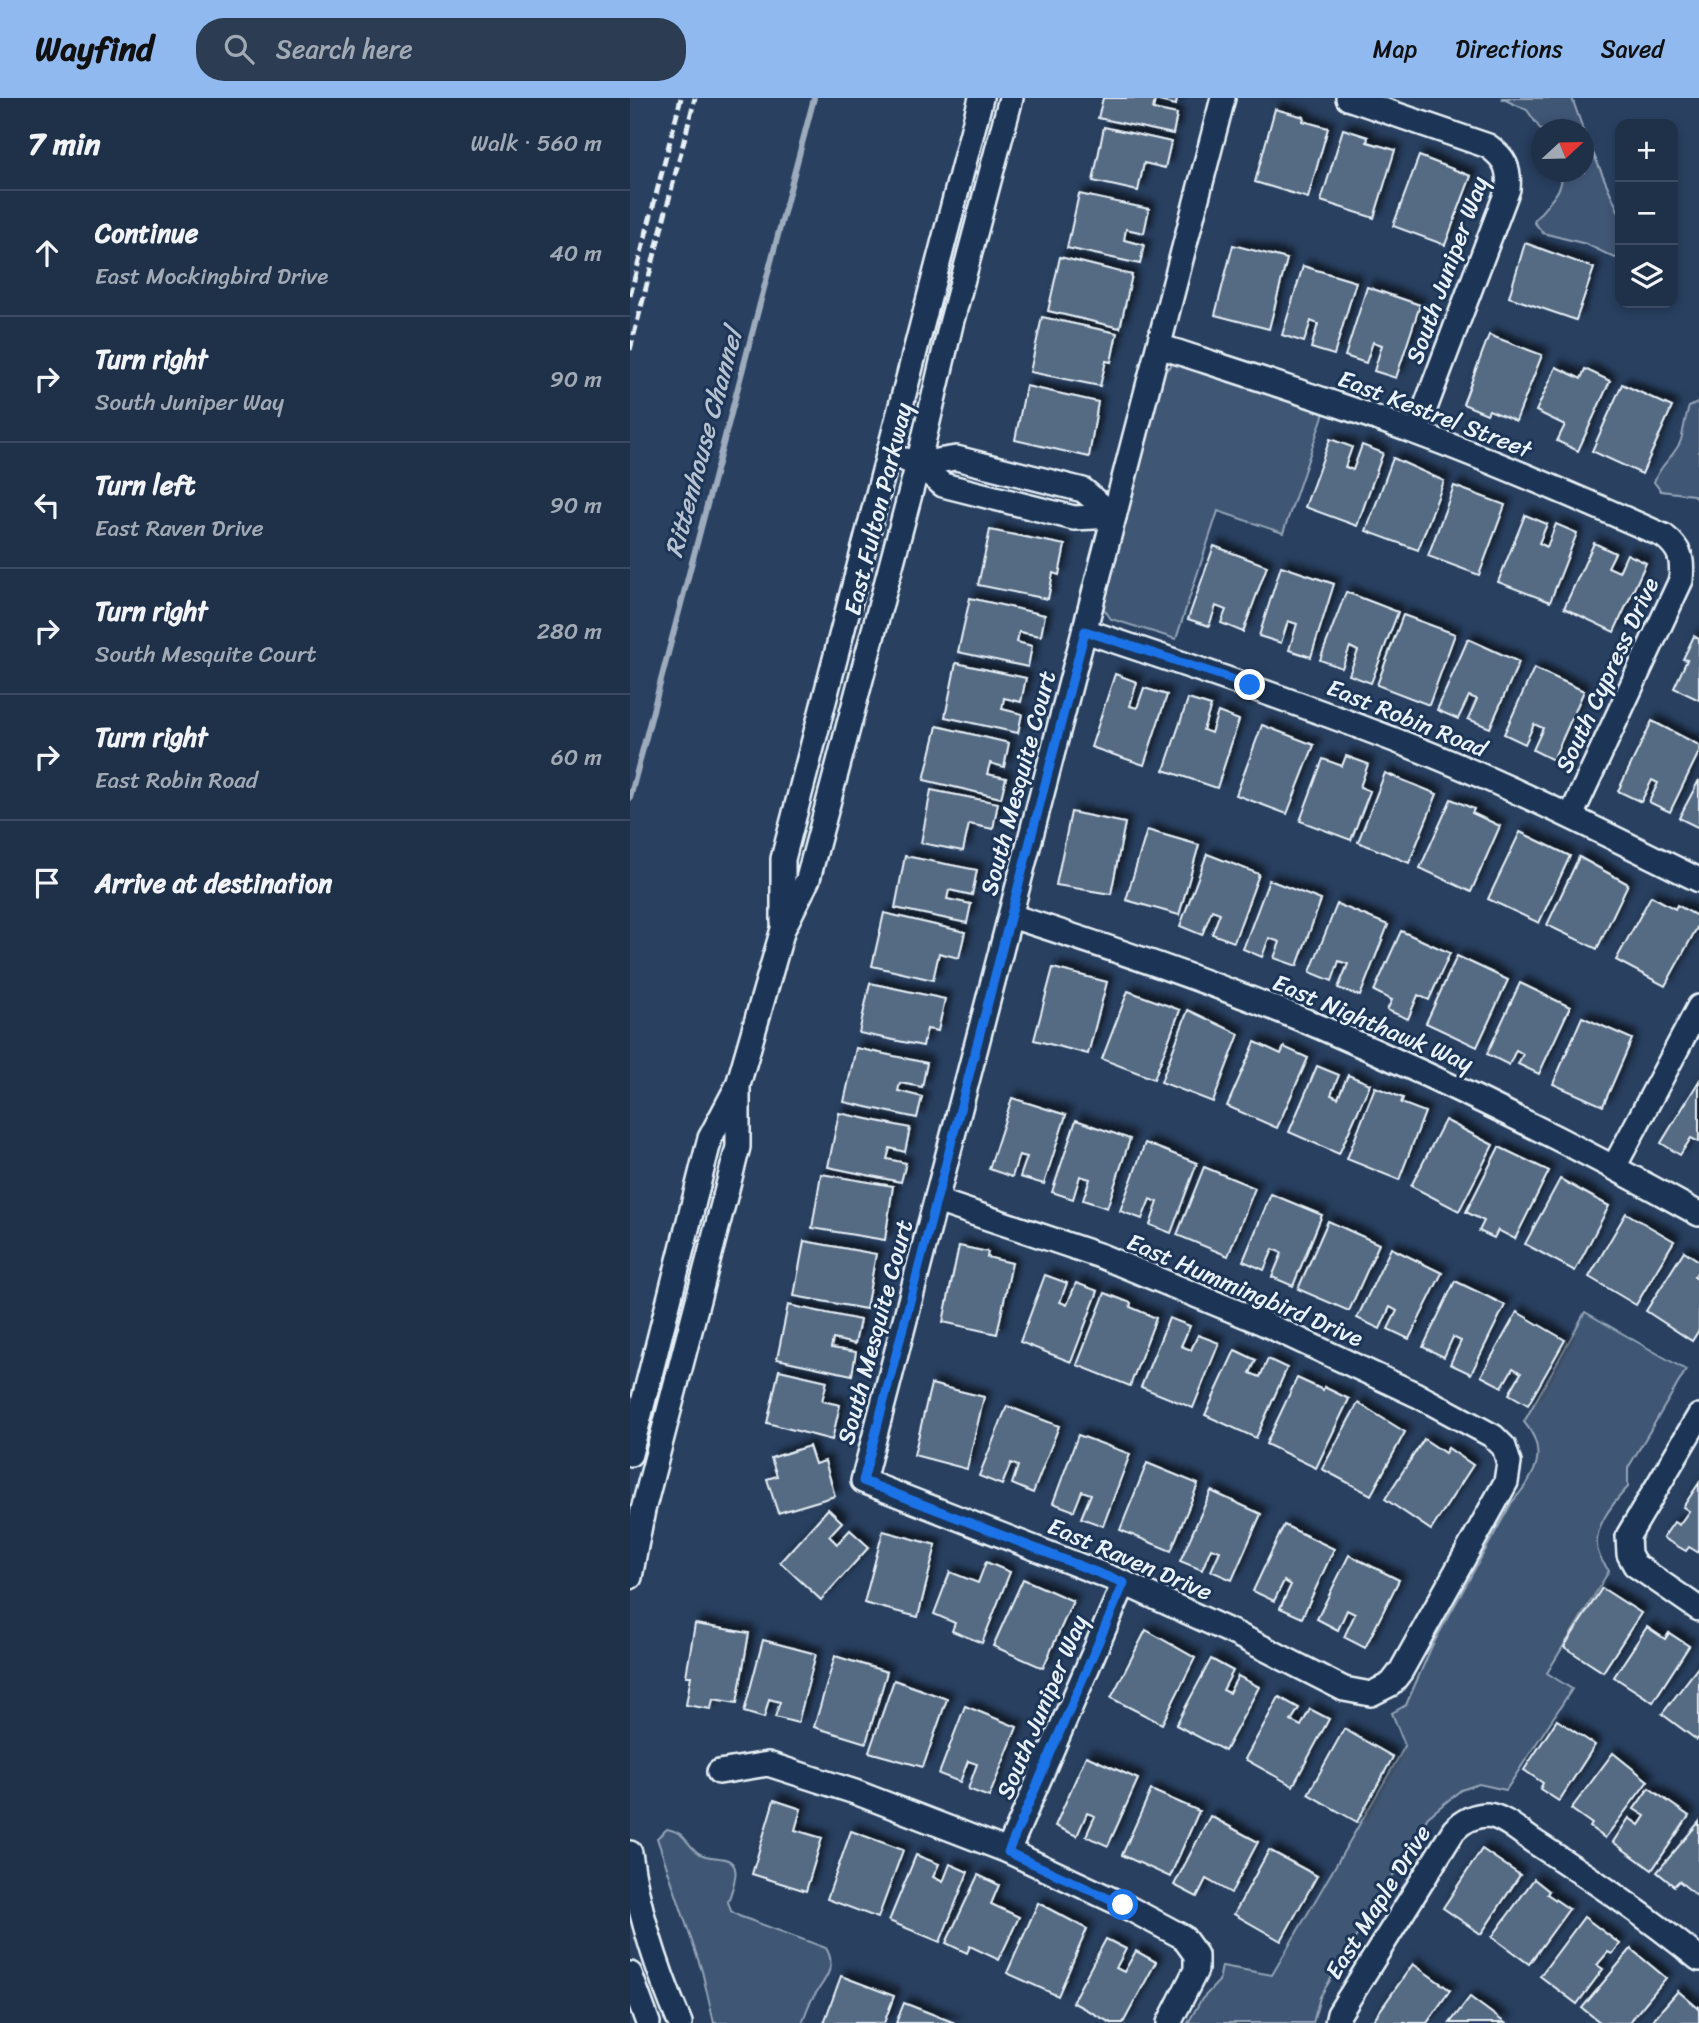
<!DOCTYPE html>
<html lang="en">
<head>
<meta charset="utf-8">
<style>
  :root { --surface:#1f3049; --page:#2c3c53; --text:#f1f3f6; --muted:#a1a9b4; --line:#3c4b61; --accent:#90b9f0 }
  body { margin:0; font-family:Sriracha,sans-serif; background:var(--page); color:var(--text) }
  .controls { position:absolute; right:21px; top:21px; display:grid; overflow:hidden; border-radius:14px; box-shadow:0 4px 10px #0003 }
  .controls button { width:63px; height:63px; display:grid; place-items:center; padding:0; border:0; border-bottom:2px solid var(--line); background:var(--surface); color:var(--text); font:35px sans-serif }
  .compass { position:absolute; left:901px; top:21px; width:63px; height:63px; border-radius:50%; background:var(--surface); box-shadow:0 4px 10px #0003; rotate:68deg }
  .stop { position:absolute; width:21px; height:21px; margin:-16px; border:5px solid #1a73e8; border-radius:50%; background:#fff }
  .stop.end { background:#1a73e8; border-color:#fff; box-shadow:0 2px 7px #0008 }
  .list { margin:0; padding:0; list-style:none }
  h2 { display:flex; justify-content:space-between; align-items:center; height:91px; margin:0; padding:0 28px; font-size:30px }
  h2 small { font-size:23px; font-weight:400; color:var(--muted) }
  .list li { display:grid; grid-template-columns:46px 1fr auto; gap:21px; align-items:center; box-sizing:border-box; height:126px; padding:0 28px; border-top:2px solid var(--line) }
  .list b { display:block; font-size:26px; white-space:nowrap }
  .list p { margin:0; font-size:23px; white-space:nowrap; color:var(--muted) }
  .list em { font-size:23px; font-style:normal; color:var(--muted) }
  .icon { flex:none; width:38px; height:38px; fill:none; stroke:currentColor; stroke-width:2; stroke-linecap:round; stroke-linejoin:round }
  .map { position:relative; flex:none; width:1069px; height:1925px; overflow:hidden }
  header { display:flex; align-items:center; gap:42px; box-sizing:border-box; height:98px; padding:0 35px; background:var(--accent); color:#111 }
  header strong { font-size:33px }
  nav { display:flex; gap:38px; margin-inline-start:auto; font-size:24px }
  .search { width:490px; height:63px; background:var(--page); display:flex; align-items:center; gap:18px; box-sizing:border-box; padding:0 24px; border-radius:28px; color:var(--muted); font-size:26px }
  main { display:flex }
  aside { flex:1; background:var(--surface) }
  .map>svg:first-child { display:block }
</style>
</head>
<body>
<header>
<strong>Wayfind</strong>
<div class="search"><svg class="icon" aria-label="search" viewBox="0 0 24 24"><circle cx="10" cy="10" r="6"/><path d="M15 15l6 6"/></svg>Search here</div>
<nav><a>Map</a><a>Directions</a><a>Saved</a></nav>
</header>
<main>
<aside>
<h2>7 min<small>Walk · 560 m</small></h2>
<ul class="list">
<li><svg class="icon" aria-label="ahead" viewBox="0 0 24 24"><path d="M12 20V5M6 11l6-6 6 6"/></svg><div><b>Continue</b><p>East Mockingbird Drive</p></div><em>40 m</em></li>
<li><svg class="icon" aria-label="right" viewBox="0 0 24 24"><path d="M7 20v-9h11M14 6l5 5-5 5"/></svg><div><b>Turn right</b><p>South Juniper Way</p></div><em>90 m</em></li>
<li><svg class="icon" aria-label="left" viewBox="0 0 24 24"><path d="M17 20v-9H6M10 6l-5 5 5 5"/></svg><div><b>Turn left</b><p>East Raven Drive</p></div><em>90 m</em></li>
<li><svg class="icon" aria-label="right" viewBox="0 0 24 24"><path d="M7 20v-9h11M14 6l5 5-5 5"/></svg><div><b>Turn right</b><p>South Mesquite Court</p></div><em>280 m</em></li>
<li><svg class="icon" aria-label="right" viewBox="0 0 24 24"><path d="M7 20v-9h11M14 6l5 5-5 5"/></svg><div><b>Turn right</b><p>East Robin Road</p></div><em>60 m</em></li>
<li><svg class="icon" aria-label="arrive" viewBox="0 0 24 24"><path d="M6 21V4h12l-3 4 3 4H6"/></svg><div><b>Arrive at destination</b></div></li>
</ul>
</aside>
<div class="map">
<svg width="1069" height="1925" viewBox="0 0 1069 1925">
  <defs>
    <filter id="shadow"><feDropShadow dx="6" dy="-6" stdDeviation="3.5" flood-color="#0009"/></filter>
  </defs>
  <rect width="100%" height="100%" fill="#294061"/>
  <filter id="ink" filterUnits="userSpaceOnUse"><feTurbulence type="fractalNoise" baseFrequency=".0143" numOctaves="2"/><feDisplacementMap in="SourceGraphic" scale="14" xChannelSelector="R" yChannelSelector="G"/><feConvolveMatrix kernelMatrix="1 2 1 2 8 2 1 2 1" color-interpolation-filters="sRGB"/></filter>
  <g filter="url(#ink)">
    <!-- green -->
    <g fill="#415774" stroke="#94a4b6" stroke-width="2">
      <polygon points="871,0 942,0 953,31 911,32 897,12"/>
      <path d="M954 34 990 117V158L985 160 956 146 913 135 904 124C913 108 936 94 931 74H954Z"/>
      <polygon points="555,265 695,312 653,435 588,413 546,541 481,521 474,511 474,504 533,275 543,266"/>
      <path d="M1069 304V403L1063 397 1031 393 1024 384C1029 367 1046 357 1051 342 1054 331 1055 319 1059 309Z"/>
      <path d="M955 1214 1056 1272 998 1370V1389C983 1405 958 1434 970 1459 972 1464 976 1468 979 1473L917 1575 942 1591 876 1692 849 1686 831 1692 798 1719 690 1899 683 1925H558L571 1902 589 1883 592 1868 642 1877 775 1648 762 1615 776 1607 802 1548 882 1404C906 1378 919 1353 894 1324Z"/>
      <path d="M37 1731C56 1735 54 1743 67 1754 73 1759 81 1759 89 1760 116 1762 103 1788 98 1804L101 1813 109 1818 196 1850C209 1871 191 1885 181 1903 177 1910 175 1918 172 1925H84L72 1873 27 1740Z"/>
    </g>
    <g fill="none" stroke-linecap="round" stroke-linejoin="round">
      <!-- stream -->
      <polyline stroke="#9dabbd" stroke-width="6" points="0,700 184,0"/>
    </g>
    <!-- building -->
    <g fill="#556a83" stroke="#e8f1f8" stroke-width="2" filter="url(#shadow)">
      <polygon points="473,0 547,0 546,7 525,2 523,11 547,16 543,36 468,20"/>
      <polygon points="645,11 674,19 673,23 698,30 678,100 625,84"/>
      <polygon points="474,29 541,44 535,70 514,65 508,93 463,83"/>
      <polygon points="713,31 738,39 737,44 765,52 744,120 691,103"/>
      <polygon points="789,58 841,78 815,147 763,128"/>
      <polygon points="449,96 519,111 514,135 496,131 494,142 514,147 510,166 437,150"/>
      <polygon points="895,145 964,170 946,222 879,199"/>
      <polygon points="603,147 657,161 639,231 585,217"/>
      <polygon points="430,159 502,177 490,230 418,213"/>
      <polygon points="673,168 726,184 704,257 681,250 688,226 681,223 674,244 652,237"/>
      <polygon points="737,189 790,207 766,280 744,273 752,247 743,244 736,265 715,258"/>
      <polygon points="412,219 487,235 481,264 476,263 470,288 400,274"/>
      <polygon points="859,237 912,257 886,323 859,312 857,316 833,306"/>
      <polygon points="926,269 951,281 955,271 980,283 948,353 927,343 935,327 906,313"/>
      <polygon points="992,286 1042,309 1012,376 962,353"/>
      <polygon points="396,288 468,304 459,359 385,342"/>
      <polygon points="700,341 722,349 715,369 723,372 732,347 753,355 727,428 675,409"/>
      <polygon points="763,360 814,383 788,452 736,433"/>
      <polygon points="824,388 875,407 849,477 798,458"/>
      <polygon points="895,417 917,426 909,445 917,449 926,426 947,435 920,504 868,484"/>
      <polygon points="360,432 435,447 429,477 423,475 418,501 348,487"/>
      <polygon points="964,445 985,455 978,469 989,474 997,456 1016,465 984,534 934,510"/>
      <polygon points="584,448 637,468 613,534 591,525 596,512 586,508 579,528 558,521"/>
      <polygon points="651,468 704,486 681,559 659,552 667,526 658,523 651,545 629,538"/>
      <polygon points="716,494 768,514 741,585 719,577 728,553 720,549 712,570 690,562"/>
      <polygon points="340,500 415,517 411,538 389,534 387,544 402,548 398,569 328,554"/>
      <polygon points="773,517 825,536 799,607 747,587"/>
      <polygon points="1064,538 1069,541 1069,602 1044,590 1057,562 1053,561"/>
      <polygon points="838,541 889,564 860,630 838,621 847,601 839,598 828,621 807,612"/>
      <polygon points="326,565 396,580 391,604 374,600 372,611 392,616 388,635 315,619"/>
      <polygon points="904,570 954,593 923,662 903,652 913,630 904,626 895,646 874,636"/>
      <polygon points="485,576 507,584 500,608 507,610 514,590 537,597 514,667 461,649"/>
      <polygon points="558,601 581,608 573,632 581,635 588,614 609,622 587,690 534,672"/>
      <polygon points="1022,623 1069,647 1069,654 1040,714 1019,704 1028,685 1022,682 1011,704 988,693"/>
      <polygon points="632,627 684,647 657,716 606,697"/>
      <polygon points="307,628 379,645 374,669 360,665 357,676 376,680 371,700 294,682"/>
      <polygon points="716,658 738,666 730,689 740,693 721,742 670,723 693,661 712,668"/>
      <polygon points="755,675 807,696 779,765 728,744"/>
      <polygon points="1069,682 1069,730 1049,720"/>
      <polygon points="301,692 368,705 363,731 339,726 333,753 291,745"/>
      <polygon points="821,701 844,711 842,715 870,728 841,794 790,770"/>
      <polygon points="441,714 495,725 481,796 426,787"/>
      <polygon points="517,732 569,747 549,817 496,802"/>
      <polygon points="890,734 940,758 909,825 858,801"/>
      <polygon points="577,756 629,776 604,844 582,836 590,815 582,812 572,837 550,828"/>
      <polygon points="275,758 347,772 342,797 319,792 317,801 341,806 337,825 265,810"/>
      <polygon points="949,759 998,786 967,851 917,827"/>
      <polygon points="639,782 691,802 667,868 644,860 650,844 639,840 632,859 613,851"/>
      <polygon points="1021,798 1045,811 1047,807 1069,819 1069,826 1035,888 986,862"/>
      <polygon points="707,806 758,827 730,898 708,890 718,866 709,863 702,883 680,874"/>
      <polygon points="254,815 335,834 329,860 309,855 303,882 242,868"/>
      <polygon points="771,833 820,855 799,902 788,897 778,921 757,912 762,902 744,893"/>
      <polygon points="827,858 878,882 847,949 796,925"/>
      <polygon points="423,870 477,884 458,956 404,942"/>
      <polygon points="240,885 315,901 308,933 297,931 293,948 229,935"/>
      <polygon points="890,885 940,909 909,976 888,966 893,956 886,952 879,967 857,956"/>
      <polygon points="498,893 550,912 524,981 472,961"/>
      <polygon points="558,912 609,936 583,1004 531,984"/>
      <polygon points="952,919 1002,941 973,1008 923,986"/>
      <polygon points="625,944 651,956 654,949 678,960 647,1030 597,1008"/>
      <polygon points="226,950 297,965 292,989 270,985 268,993 292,999 287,1020 214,1004"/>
      <polygon points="687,968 709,977 701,997 708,1000 718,977 740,986 709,1056 659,1034"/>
      <polygon points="1069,983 1069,1044 1061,1040 1050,1057 1031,1045"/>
      <polygon points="745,989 773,1000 771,1005 795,1014 769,1082 717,1061"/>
      <polygon points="382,1000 436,1017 414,1086 390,1079 397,1059 389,1057 382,1079 359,1071"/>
      <polygon points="209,1015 280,1030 275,1054 260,1050 257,1061 276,1065 271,1084 198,1069"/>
      <polygon points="446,1022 500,1041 477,1110 453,1102 460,1081 450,1078 443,1101 422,1094"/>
      <polygon points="815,1022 863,1047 829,1113 781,1088"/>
      <polygon points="515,1045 567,1065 541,1135 520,1127 528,1104 520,1101 512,1121 490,1113"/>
      <polygon points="869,1049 919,1073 885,1141 868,1132 864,1140 849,1133 854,1123 836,1114"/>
      <polygon points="574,1069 625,1090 598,1158 547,1137"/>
      <polygon points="191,1076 263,1088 255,1142 182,1130"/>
      <polygon points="930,1081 979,1108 945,1173 895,1146"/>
      <polygon points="641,1096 692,1117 663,1188 642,1179 652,1155 643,1151 634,1172 613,1163"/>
      <polygon points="996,1115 1044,1143 1006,1207 959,1179"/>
      <polygon points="698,1123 749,1146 719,1213 668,1191"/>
      <polygon points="174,1143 246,1156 236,1211 164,1198"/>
      <polygon points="329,1148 358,1154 357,1159 382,1165 367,1236 313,1224"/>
      <polygon points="761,1150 812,1175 779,1241 758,1231 767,1213 760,1209 750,1231 727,1220"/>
      <polygon points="1054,1153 1069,1163 1069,1172 1064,1179 1069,1182 1069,1232 1062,1243 1016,1213"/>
      <polygon points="415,1177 437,1185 430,1204 437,1207 446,1185 468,1193 441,1264 390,1244"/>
      <polygon points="825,1183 875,1207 841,1276 820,1266 831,1243 823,1239 814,1259 793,1249"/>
      <polygon points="475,1195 501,1205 500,1209 526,1220 500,1288 447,1267"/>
      <polygon points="158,1207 230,1222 225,1246 203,1241 201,1250 226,1254 222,1277 147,1261"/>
      <polygon points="887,1214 935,1242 898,1307 879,1296 891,1275 883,1270 872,1289 851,1278"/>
      <polygon points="539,1220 560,1228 551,1248 561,1252 568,1237 589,1245 563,1310 511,1289"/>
      <polygon points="605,1252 626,1262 620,1275 630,1279 638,1261 657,1270 626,1340 575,1317"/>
      <polygon points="149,1272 197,1283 192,1303 210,1307 202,1342 137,1325"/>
      <polygon points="667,1280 693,1292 694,1289 719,1301 686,1370 636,1346"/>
      <polygon points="301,1286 354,1299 337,1371 284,1357"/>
      <polygon points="728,1305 775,1334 741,1397 692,1371"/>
      <polygon points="377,1308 429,1328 403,1395 382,1386 388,1368 381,1365 372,1387 349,1378"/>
      <polygon points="448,1337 500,1356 473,1428 451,1420 461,1396 452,1393 444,1413 423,1405"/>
      <polygon points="794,1341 815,1355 818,1350 843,1367 801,1432 755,1401"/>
      <polygon points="179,1348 185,1366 195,1363 205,1398 148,1415 137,1381 147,1378 141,1360"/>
      <polygon points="517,1365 568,1386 541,1453 490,1432"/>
      <polygon points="1069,1385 1069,1455 1059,1449 1056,1453 1033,1440 1044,1424 1049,1427 1059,1413 1053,1409"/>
      <polygon points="581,1393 631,1416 602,1482 581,1473 590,1453 581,1450 572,1472 550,1463"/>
      <polygon points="198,1411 212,1424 199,1438 207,1446 220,1432 239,1449 191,1502 150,1464"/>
      <polygon points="654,1427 704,1451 672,1520 650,1510 661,1487 654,1483 644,1503 623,1493"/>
      <polygon points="253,1433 306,1447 288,1519 234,1505"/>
      <polygon points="719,1457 769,1482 735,1550 714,1539 725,1516 717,1512 708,1532 687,1521"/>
      <polygon points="356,1464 380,1474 352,1545 322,1533 325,1525 304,1516 320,1474 348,1485"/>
      <polygon points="393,1481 443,1503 413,1570 363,1548"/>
      <polygon points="972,1490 1011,1515 973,1574 934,1549"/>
      <polygon points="65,1526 119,1535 107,1605 83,1601 81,1611 56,1607 61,1578 56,1578"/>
      <polygon points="1017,1529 1035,1541 1039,1535 1059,1548 1023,1604 984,1579"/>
      <polygon points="516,1532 565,1560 532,1626 481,1600"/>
      <polygon points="133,1542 186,1556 168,1625 145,1619 150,1604 139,1601 134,1620 114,1614"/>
      <polygon points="205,1558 257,1574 236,1645 184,1629"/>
      <polygon points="581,1561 603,1573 593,1592 599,1595 608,1578 629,1589 595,1653 546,1627"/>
      <polygon points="1069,1568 1069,1639 1067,1642 1032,1616"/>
      <polygon points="264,1582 317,1601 293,1669 239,1654"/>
      <polygon points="649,1599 669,1610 661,1623 671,1628 680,1611 699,1621 663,1688 615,1661"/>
      <polygon points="335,1608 387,1629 359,1699 338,1691 347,1666 338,1663 330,1684 309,1676"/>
      <polygon points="927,1622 965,1647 929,1703 910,1691 913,1685 894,1672"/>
      <polygon points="714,1631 763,1659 727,1724 678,1696"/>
      <polygon points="983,1655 1018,1683 975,1740 960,1729 962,1726 941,1711"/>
      <polygon points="456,1658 508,1681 478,1748 456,1738 465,1718 457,1715 447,1738 425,1728"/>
      <polygon points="1019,1690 1059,1718 1022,1772 983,1744 999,1720 1009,1727 1015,1718 1004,1711"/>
      <polygon points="521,1692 569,1713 540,1779 492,1757"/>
      <polygon points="144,1702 171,1711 165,1732 192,1740 176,1793 122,1776"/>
      <polygon points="580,1718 628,1744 601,1795 576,1781 567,1799 544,1787"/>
      <polygon points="1069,1724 1069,1796 1067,1798 1049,1783 1044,1788 1027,1774"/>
      <polygon points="221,1733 273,1752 248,1820 197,1801"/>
      <polygon points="852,1751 890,1777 851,1836 813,1810"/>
      <polygon points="639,1752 687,1778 651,1843 604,1816"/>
      <polygon points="286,1757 309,1766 303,1779 313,1784 320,1766 338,1774 310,1844 259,1823"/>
      <polygon points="348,1777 369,1787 361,1806 389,1819 369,1862 340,1848 337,1855 316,1845"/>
      <polygon points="904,1781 919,1793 917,1796 939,1811 899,1866 862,1839"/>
      <polygon points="408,1805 457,1831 428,1898 377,1875"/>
      <polygon points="954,1819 990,1846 982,1856 978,1854 967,1867 973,1871 947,1906 910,1878"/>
      <polygon points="476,1841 496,1851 486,1870 494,1874 506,1853 526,1864 493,1925 481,1925 442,1904"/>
      <polygon points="1001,1851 1036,1880 999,1925 971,1925 952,1910"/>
      <polygon points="783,1866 820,1892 797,1925 744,1925 742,1924"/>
      <polygon points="211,1878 264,1898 254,1925 194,1925"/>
      <polygon points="1048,1893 1068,1910 1069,1908 1069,1925 1020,1925"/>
      <polygon points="840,1899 875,1925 820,1925"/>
      <polygon points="274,1905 325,1925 266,1925"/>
    </g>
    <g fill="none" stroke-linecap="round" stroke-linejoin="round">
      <!-- minor casing -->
      <g stroke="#e8f1f8" stroke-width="28">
        <g id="minor">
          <path d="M718 0 858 48C875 60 880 70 878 91L786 334"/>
          <path d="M529 248C615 276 702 303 787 335 871 366 953 402 1034 438 1051 451 1053 462 1051 482L941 718"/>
          <polyline points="276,362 288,366 313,387 444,420 484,418"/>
          <polyline points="288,366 326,360 453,392 484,418"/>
          <path d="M455 533C564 569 673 606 780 648 879 687 974 735 1069 782"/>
          <path d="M381 818C485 851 589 886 690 929 820 985 946 1047 1069 1116"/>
          <polyline points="153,824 153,761 351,0"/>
          <polyline points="984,1069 1069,909"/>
          <polyline points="307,1103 471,1158 631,1224 787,1297 863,1338 874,1349 879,1365 876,1384 771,1573 761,1586 741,1596 714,1591 608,1537 494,1485 233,1383 593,0"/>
          <polyline points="1069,1318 998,1438 999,1456 1005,1467 1069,1511"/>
          <polyline points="0,1356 80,1040 108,987 153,831 178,781 288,366 321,226 381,0"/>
          <polyline points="0,1479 13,1412 108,1049 108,990"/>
          <polyline points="89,1674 138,1666 225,1694 378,1753 493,1807 553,1839 566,1857 566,1872 539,1925"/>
          <polyline points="378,1753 494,1485"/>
          <path d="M0 1755C8 1814 27 1871 50 1925"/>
          <polyline points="0,1876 18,1925"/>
          <path d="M707 1925 709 1916 824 1732C833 1723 843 1717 857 1717 873 1718 890 1734 903 1743 960 1780 1017 1818 1069 1861"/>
        </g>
      </g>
      <!-- minor -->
      <use href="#minor" stroke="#1d3557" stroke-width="23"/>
      <!-- rail -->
      <g stroke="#e8f1f8" stroke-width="5" stroke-dasharray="10 5" stroke-linecap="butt">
        <polyline points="0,198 51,0"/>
        <polyline points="0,252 65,0"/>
      </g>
    </g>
  </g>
  <g fill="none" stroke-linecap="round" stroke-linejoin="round" filter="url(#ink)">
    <!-- route -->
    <polyline stroke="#1a73e8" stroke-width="9" points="493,1807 378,1754 494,1485 233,1383 455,533 620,587"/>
  </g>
  <g text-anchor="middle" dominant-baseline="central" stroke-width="6" stroke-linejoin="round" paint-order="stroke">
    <!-- street labels -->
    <g font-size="24" fill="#e8f1f8" stroke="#1d3557">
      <text transform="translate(817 172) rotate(-70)">South Juniper Way</text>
      <text transform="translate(805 316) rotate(21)">East Kestrel Street</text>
      <text transform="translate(248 411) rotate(-76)">East Fulton Parkway</text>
      <text transform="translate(977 577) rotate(-65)">South Cypress Drive</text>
      <text transform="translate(777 620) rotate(22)">East Robin Road</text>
      <text transform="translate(388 685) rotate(-75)">South Mesquite Court</text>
      <text transform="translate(743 925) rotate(23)">East Nighthawk Way</text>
      <text transform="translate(615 1192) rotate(23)">East Hummingbird Drive</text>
      <text transform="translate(245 1234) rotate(-75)">South Mesquite Court</text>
      <text transform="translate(500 1461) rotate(23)">East Raven Drive</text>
      <text transform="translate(412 1609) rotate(-67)">South Juniper Way</text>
      <text transform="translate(748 1804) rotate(-58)">East Maple Drive</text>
    </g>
    <!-- water labels -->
    <g font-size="26" font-style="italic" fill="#b6c2d0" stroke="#1d3557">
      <text transform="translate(73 345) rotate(-75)">Rittenhouse Channel</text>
    </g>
  </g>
</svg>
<div class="controls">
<button>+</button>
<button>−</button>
<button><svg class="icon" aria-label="layers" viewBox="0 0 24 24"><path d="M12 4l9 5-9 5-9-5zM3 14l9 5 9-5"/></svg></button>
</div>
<svg class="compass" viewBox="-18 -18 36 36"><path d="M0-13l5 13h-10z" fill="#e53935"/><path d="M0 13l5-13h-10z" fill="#a1a9b4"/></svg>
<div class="stop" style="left:493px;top:1807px"></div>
<div class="stop end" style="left:620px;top:587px"></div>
</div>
</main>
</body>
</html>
